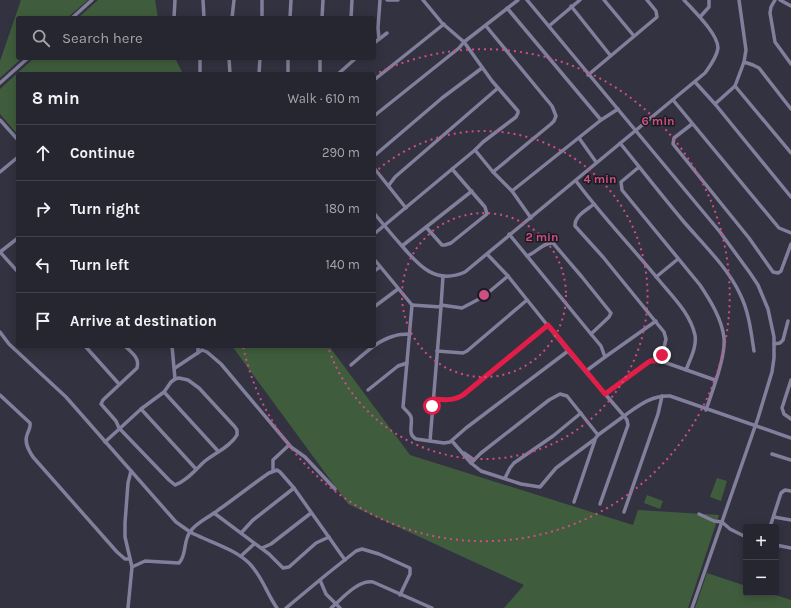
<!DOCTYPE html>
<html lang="en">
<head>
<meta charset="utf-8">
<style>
  :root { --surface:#262630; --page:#2e2e38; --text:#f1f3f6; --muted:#a4a5ab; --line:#42434c }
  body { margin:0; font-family:Karla,sans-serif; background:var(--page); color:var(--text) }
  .controls { position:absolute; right:12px; bottom:12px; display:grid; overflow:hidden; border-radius:4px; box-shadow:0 2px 10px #0003 }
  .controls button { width:36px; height:36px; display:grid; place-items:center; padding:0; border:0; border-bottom:1px solid var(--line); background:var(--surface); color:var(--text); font:20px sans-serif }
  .stop { position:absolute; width:12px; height:12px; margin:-9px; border:3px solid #e11d48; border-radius:50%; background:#fff }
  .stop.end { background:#e11d48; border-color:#fff; box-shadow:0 1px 4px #0008 }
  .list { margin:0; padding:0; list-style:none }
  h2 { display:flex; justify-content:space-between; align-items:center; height:52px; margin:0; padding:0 16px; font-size:17px }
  h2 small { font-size:13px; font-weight:400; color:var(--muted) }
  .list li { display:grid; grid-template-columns:26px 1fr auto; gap:12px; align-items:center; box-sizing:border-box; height:56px; padding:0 16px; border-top:1px solid var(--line) }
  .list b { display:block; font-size:15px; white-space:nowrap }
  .list em { font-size:13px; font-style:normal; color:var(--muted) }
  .icon { flex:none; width:22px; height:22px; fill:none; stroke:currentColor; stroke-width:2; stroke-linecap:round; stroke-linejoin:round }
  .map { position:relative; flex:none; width:791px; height:608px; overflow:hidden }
  .search { position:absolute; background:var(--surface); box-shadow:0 2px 10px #0003; left:16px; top:16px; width:360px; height:44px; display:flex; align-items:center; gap:10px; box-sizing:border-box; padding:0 14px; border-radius:4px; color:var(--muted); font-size:15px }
  .panel { position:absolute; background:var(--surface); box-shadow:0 2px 10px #0003; left:16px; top:72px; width:360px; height:276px; border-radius:4px }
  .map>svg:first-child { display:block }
</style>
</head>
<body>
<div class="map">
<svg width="791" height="608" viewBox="0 0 791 608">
  <rect width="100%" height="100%" fill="#333240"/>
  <!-- green -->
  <g fill="#3f5d3c">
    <polygon points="21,0 88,0 67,18 18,18 18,58 22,58 0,78 0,61"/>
    <polygon points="98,0 155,0 158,18 78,18"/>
    <polygon points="34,58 175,58 183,74 18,74 18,135 0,114 0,89"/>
    <polygon points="232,346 329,346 410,455 633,525 638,510 719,515 688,608 504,608 524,585 348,504"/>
    <polygon points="717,478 727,481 721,501 710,497"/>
    <polygon points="647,495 663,501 660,509 644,503"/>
    <polygon points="707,573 746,586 746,593 769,593 791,600 791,608 695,608"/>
  </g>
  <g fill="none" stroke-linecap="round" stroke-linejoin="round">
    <!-- street -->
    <g stroke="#817f9b" stroke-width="3.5">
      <polyline points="203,0 204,18"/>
      <polyline points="387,0 398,0"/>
      <polyline points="423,0 442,23 464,42 492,81 518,111 518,113 516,117 483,142 475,150"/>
      <polyline points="527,0 720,232 750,273 758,285 768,309 774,337 774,358 772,372 758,418 692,608"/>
      <polyline points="604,0 634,36"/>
      <polyline points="739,0 746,50 744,62"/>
      <polyline points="775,0 771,7 770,13 775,42 791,64"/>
      <polyline points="780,0 791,6"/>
      <polyline points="571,6 610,55"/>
      <polyline points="507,8 601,120"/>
      <polyline points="700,17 709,7 709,0"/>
      <polyline points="72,18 92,0"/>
      <polyline points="174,18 175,0"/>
      <polyline points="232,18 234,0"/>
      <polyline points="262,18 262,0"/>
      <polyline points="290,18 291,0"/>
      <polyline points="322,18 323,0"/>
      <polyline points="351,18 352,0"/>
      <polyline points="486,26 552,106 556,116 554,121 551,124 493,172"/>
      <polyline points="549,26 580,0"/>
      <polyline points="379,39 378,28 380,0"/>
      <polyline points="374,43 387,33"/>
      <polyline points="200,58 200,74"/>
      <polyline points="229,58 230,74"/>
      <polyline points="288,58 288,74"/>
      <polyline points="320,58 320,74"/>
      <polyline points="259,74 260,58"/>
      <polyline points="338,74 356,58"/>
      <polyline points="588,75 657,17 656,11 647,0"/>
      <polyline points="374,80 444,24"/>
      <polyline points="695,82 715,104 791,197"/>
      <polyline points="0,83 28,58"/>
      <polyline points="735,86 791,153"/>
      <polyline points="673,100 779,228 791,233"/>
      <polyline points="715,104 735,86 744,62 753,65 759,68 791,109"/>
      <polyline points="374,116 459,48 464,42 518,0"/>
      <polyline points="0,120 18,140"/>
      <polyline points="692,124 674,138 673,144 749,238 773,272 778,273 781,271 791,244"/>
      <polyline points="579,138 596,162"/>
      <path d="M620 143C641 169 662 196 684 222 703 244 728 268 740 294 749 312 751 332 754 351"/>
      <polyline points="374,156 442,98 482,68"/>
      <path d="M639 167 621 182 622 190 700 285C710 300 722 319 724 338 726 356 712 392 706 410"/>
      <polyline points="374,168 406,208"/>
      <polyline points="0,172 18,157"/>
      <path d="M576 181C601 215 631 246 658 279 672 296 690 313 695 335 697 347 690 359 686 370"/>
      <polyline points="389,185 395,177 498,88"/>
      <polyline points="512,191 601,120 618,109"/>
      <path d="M594 204C587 210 574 216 575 226L603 257 664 332 666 339 661 361"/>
      <path d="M374 213C383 224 392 235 402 246 419 266 436 285 465 272L705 73C710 66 717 57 718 48 718 34 694 11 684 0"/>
      <polyline points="426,227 442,245 445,245 451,243 487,214 485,207 452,169"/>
      <polyline points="374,234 475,150 493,172 512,191 531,218"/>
      <polyline points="509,234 591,334"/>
      <polyline points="402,246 472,191"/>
      <polyline points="0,252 18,272"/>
      <polyline points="0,252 18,238"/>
      <path d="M487 254 508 276 568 351 624 416C638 406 651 395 670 396L791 438"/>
      <path d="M527 256C536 253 543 242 553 243L582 277 611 313 609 317 591 334 601 346 605 357 586 371"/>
      <path d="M374 259 412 305 403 407C405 410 410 413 411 417 413 425 407 434 416 439L444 443 450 442 466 428 568 351"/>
      <polyline points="374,271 380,267"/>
      <polyline points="656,277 678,259"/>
      <polyline points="412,305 441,307 430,441"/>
      <polyline points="441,305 462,308 483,297 508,276"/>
      <polyline points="441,306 443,276"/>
      <polyline points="374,307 398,289"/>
      <path d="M0 332 9 344 66 397 176 522C182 526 188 531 194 534 213 543 234 549 249 563 262 576 267 594 277 608"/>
      <polyline points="774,344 780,343 783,340 788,321"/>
      <polyline points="85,346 119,384"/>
      <polyline points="172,346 175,379"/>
      <polyline points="437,351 463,353 467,351 527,300"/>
      <polyline points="198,353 198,346"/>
      <polyline points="605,357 656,321"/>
      <path d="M351 365C364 354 378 340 394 336 399 334 404 334 410 334"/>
      <polyline points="175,368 202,350 207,352 221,364 291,447 305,457 335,489"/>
      <polyline points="791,380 782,408 784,414 791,419"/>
      <polyline points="368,390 398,366 407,363"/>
      <polyline points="164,392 218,451"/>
      <polyline points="605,394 648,362 652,360 661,361 715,380"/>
      <path d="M0 395 30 423C31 428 28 431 27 435 24 443 29 451 33 457L117 552 125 559H130"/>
      <path d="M433 399C443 400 454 401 463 395L548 325"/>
      <polyline points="141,409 196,469"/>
      <polyline points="452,441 471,463 481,471 521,484 540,487 556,468 595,439 598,435 624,416 627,420 628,425 600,504"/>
      <path d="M105 442 141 409 164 392 171 382 175 379 179 378 188 380 199 388 235 427 237 430V435C231 446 215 453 205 461 196 469 187 481 175 485L169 480 119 428 116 421 101 404 103 400 137 368C140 358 132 353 125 346"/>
      <polyline points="464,453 474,460"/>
      <polyline points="772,454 791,460"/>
      <polyline points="471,463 481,453 549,400 560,394 567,396 598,435"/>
      <polyline points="273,470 273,460 289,445"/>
      <polyline points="505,478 510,468 514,463 553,436 581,413"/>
      <polyline points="574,502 595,440"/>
      <polyline points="624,512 658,414 662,396"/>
      <polyline points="214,513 269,554 283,568 289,567 316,543 329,537"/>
      <polyline points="699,514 714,521 722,522 730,529 746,537"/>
      <polyline points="774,517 791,520"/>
      <polyline points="770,527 781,493 785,490 791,491"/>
      <polyline points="241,533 253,520 294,488"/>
      <polyline points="776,545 791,548"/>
      <polyline points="262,548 271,544 311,513"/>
      <polyline points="241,556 254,544"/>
      <path d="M132 567 145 561 179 563C187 555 183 541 190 532 196 523 206 519 214 513 233 500 250 486 269 473L277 470 280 472 294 488 345 560"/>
      <polyline points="320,580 326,594 340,608"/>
      <polyline points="128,608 132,567 125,537 125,523 128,483 131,471"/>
      <polyline points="286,608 327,574 356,551 362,549 379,554 410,568 410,574 400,595"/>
      <path d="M331 608C342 599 357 580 373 582L432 608"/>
    </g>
  </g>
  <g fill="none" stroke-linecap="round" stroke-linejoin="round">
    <!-- route -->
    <path stroke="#e11d48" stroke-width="5" d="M432 406 433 399C443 400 454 401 463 395L548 325 605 394 650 361H661L662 355"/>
  </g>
  <!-- distance rings -->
  <g fill="none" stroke="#ce4f84" stroke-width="2" stroke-dasharray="2 4">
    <circle cx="484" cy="295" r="82"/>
    <path d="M374 173A164 164 0 1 1 328 347"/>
    <path d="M374 75A246 246 0 1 1 243 346"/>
  </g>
  <circle cx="484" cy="295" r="6" fill="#ce4f84" stroke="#1b1b21" stroke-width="2"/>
  <g font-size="12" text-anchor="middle" font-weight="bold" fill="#ce4f84" stroke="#1b1b21" stroke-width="3" stroke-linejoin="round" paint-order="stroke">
    <text x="658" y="125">6 min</text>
    <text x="600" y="183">4 min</text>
    <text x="542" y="241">2 min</text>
  </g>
</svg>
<div class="controls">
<button>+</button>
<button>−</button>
</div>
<div class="stop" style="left:432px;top:406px"></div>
<div class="stop end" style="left:662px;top:355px"></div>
<div class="search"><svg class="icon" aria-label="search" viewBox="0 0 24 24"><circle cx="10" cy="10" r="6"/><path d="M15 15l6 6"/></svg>Search here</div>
<section class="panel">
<h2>8 min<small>Walk · 610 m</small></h2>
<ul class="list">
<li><svg class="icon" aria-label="ahead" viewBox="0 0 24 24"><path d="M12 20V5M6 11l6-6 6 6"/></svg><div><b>Continue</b></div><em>290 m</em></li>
<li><svg class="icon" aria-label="right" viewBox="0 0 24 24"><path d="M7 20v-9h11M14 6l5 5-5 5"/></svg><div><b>Turn right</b></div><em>180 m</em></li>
<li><svg class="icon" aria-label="left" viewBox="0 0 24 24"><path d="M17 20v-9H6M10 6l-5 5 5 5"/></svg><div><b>Turn left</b></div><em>140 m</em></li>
<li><svg class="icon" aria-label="arrive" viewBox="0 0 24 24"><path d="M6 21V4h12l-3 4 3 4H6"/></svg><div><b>Arrive at destination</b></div></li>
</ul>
</section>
</div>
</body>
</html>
